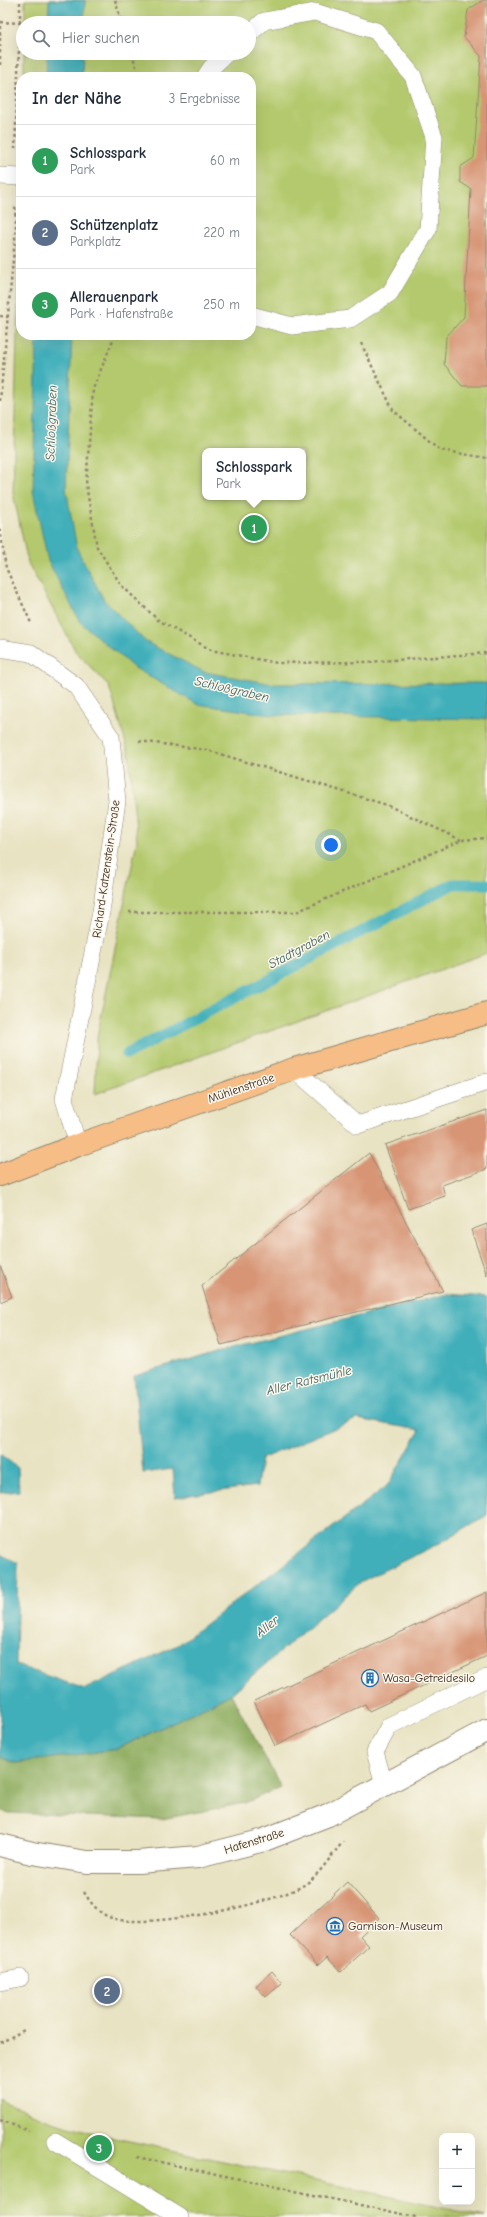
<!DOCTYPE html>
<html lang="de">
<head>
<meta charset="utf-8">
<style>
  :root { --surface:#fff; --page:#f6f6f7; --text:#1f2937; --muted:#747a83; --line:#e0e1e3; --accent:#1f6fb2 }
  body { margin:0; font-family:"Comic Neue",sans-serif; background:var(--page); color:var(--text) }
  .controls { position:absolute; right:12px; bottom:12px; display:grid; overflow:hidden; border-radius:8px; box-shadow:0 4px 16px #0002 }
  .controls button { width:36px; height:36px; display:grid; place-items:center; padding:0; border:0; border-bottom:1px solid var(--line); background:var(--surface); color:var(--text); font:20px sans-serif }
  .you { position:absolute; left:331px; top:845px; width:14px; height:14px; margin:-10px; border:3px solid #fff; border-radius:50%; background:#1a73e8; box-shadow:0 0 0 6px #1a73e833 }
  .badge { display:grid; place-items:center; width:26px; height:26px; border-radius:50%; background:var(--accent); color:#fff; font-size:13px; font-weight:700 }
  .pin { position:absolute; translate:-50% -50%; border:2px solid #fff; box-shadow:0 1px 4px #0006 }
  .popup { position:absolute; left:202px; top:448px; width:104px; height:52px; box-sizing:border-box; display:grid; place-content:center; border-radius:8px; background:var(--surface); filter:drop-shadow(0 1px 3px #0005); font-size:13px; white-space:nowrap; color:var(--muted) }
  .popup b { font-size:15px; color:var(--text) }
  .popup::after { content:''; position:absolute; left:50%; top:100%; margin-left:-8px; border:8px solid transparent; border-top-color:var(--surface) }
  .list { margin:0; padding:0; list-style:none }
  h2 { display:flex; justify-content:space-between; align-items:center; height:52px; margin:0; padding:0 16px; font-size:17px }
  h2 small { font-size:13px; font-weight:400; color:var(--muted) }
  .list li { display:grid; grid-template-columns:26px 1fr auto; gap:12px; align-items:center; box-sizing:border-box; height:72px; padding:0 16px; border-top:1px solid var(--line) }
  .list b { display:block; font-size:15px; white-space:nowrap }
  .list p { margin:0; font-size:13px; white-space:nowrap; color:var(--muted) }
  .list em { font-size:13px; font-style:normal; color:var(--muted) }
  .icon { flex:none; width:22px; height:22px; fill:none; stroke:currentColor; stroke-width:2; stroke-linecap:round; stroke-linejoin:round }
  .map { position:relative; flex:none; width:487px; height:2217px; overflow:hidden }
  .search { position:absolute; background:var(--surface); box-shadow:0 4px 16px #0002; left:16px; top:16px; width:240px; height:44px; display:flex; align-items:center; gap:10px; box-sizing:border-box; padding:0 14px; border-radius:22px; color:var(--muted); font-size:15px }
  .panel { position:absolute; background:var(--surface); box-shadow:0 4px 16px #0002; left:16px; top:72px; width:240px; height:268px; border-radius:16px }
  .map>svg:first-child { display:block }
</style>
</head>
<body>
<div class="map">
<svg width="487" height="2217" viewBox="0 0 487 2217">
  <rect width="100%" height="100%" fill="#fbf7ec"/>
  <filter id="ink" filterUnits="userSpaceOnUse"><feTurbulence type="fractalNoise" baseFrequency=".025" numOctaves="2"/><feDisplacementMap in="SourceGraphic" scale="8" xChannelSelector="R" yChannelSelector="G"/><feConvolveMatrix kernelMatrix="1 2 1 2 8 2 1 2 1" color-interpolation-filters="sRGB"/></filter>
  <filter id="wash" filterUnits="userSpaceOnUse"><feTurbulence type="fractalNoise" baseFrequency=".012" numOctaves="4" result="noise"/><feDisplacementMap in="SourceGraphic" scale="16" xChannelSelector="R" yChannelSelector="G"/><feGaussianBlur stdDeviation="0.9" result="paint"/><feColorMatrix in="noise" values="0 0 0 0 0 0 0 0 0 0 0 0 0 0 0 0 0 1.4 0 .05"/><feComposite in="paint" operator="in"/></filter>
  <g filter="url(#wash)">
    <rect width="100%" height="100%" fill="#e8e3c2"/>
    <!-- green -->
    <g fill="#b4c96d" stroke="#787a46" fill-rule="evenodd">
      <path d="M25 0H487V953L95 1094 97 1037 137 841 129 754 109 686 76 652 28 563 13 493 21 177V335H251V77H24V53H249V23H25ZM205 451H303V497H205Z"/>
      <polygon points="0,2100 52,2121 101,2135 485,2217 0,2217"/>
    </g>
    <!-- forest -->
    <polygon fill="#8fad60" stroke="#656c3f" points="231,1694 281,1787 245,1803 162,1819 8,1813 0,1810 0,1757 16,1763 117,1749"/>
    <!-- water -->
    <g fill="#3fafba" stroke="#3d6c6c">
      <polygon points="49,0 85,0 84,23 48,23"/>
      <polygon points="47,53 83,53 82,77 46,77"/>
      <polygon points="37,335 72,335 66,488 77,549 104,600 146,642 204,672 274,684 487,683 487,719 272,715 197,704 133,667 80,622 48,561 33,491"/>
      <polygon points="447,1294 487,1297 487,1515 440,1543 362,1581 231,1694 117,1749 16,1763 0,1757 0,1554 18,1563 16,1665 85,1689 178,1645 387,1486 420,1430 357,1419 261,1459 257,1486 175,1497 173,1469 143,1473 134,1376 226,1349"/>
      <polygon points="0,1454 18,1468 19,1491 0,1493"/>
    </g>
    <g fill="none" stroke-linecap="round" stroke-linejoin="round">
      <!-- stream -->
      <polyline stroke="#3fafba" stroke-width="11" points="127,1054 453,884 487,884"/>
    </g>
    <g id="blocks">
      <!-- building -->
      <g fill="#d79576">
        <polygon points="483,0 487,0 487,386 462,386 444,364 446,337 464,317 471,189 460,182 460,167 474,158 481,56 464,37 468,10"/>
        <polygon points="487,1110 487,1169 442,1185 445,1196 408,1209 385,1145"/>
        <polygon points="369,1153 443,1291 221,1345 202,1286"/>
        <polygon points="487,1224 487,1276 471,1230"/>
        <polygon points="0,1265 12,1297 0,1302"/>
        <polygon points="487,1592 487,1656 369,1711 365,1704 275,1746 254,1701"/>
        <polygon points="347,1882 379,1918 360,1936 369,1946 341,1972 327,1957 318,1965 290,1935"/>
        <polygon points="272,1971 282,1983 266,1997 256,1986"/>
      </g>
    </g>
  </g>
  <g filter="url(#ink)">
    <use href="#blocks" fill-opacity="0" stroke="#928670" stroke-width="1"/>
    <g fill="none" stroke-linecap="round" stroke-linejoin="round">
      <!-- service casing -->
      <g stroke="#928670" stroke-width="18">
        <g id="service">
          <polyline points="249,34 264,21 315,12 376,31 413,76 434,137 428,229 390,293 350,319 292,326 251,315"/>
          <polyline points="205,77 211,68 227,53"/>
          <polyline points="0,176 21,177"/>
          <polyline points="0,648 31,653 76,686 111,737 117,801 101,912 64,1099 78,1145"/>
          <polyline points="294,1069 358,1125 487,1082"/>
          <polyline points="384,1784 375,1752 389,1726 487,1678"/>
          <polyline points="0,1982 20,1978"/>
          <polyline points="55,2141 180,2217"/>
        </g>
      </g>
      <!-- tertiary casing -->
      <g stroke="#928670" stroke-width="24">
        <polyline id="tertiary" points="0,1845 32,1853 87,1862 138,1862 198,1857 264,1840 328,1815 487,1730"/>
      </g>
      <!-- primary casing -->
      <g stroke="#928670" stroke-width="24">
        <polyline id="primary" points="0,1175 78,1145 294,1069 487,1013"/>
      </g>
      <!-- path -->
      <g stroke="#928670" stroke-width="2.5" stroke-dasharray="3 3" stroke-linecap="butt">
        <polyline points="115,0 122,23"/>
        <polyline points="0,22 20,23 15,149"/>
        <polyline points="20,23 20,0"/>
        <polyline points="132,53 139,77"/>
        <polyline points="0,65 0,22"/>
        <polyline points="0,316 8,317"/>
        <polyline points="115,335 93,389 86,485 97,547 121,585 158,620 211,650 277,663 368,662 487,653"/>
        <polyline points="361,343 393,410 440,450 487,458"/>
        <polyline points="0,401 16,228 15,204"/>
        <polyline points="0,529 6,568 32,625"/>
        <polyline points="139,741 207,750 387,805 461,840"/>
        <polyline points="129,912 296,912 462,840 487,838"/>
        <path d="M84 1892C91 1904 101 1916 115 1919 152 1928 272 1905 304 1885 318 1877 332 1854 343 1842"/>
        <polyline points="0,2043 26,2029"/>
        <polyline points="0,2120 29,2131"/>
        <polyline points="137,2157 416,2217"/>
      </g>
      <!-- service -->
      <use href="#service" stroke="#fff" stroke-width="17"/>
      <!-- tertiary -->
      <use href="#tertiary" stroke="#fff" stroke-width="22"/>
      <!-- primary -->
      <use href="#primary" stroke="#f6be86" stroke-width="22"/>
    </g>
  </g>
  <!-- icons -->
  <defs>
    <g id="building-ring" transform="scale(0.9)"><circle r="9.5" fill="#fbf7ec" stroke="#1f6fb2" stroke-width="1.5"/><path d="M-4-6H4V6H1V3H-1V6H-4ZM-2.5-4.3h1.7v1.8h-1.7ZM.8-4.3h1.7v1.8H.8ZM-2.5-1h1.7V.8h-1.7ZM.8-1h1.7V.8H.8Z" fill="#1f6fb2"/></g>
    <g id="museum-ring" transform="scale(0.9)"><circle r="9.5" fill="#fbf7ec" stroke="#1f6fb2" stroke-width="1.5"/><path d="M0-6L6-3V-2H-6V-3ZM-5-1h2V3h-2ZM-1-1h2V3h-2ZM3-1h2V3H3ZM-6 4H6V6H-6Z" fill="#1f6fb2"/></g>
  </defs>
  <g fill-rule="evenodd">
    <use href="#building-ring" x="370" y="1678"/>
    <use href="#museum-ring" x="335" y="1926"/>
  </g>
  <g text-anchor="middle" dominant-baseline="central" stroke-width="3" stroke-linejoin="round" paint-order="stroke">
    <!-- street labels -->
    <g font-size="12" fill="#3b2a1e" stroke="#fbf7ec">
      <text transform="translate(106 869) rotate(-82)">Richard-Katzenstein-Straße</text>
      <text transform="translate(241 1088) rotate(-19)">Mühlenstraße</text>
      <text transform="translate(254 1841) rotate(-17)">Hafenstraße</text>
    </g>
    <!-- poi labels -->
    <g font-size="12" fill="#3b2a1e" stroke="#fbf7ec" text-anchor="start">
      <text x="383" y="1678">Wasa-Getreidesilo</text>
      <text x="348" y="1926">Garnison-Museum</text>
    </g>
    <!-- water labels -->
    <g font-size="13" font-style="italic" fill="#3d5f5c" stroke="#fbf7ec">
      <text transform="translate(51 423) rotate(-88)">Schloßgraben</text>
      <text transform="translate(232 689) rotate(13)">Schloßgraben</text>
      <text transform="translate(299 949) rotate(-28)">Stadtgraben</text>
      <text transform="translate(309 1380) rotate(-14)">Aller Ratsmühle</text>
      <text transform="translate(267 1626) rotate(-38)">Aller</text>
    </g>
  </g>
</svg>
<div class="controls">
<button>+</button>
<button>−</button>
</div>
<div class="you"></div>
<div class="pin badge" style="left:254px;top:528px;background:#2e9e5b">1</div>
<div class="popup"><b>Schlosspark</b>Park</div>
<div class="pin badge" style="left:107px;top:1991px;background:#5c6f8a">2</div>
<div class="pin badge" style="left:99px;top:2148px;background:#2e9e5b">3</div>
<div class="search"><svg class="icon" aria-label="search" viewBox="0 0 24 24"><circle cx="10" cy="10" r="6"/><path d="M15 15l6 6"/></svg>Hier suchen</div>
<section class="panel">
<h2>In der Nähe<small>3 Ergebnisse</small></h2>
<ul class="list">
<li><span class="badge" style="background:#2e9e5b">1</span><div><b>Schlosspark</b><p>Park</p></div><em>60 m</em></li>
<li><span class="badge" style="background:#5c6f8a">2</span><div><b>Schützenplatz</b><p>Parkplatz</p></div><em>220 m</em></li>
<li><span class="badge" style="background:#2e9e5b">3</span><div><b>Allerauenpark</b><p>Park · Hafenstraße</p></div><em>250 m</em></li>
</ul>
</section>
</div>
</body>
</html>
